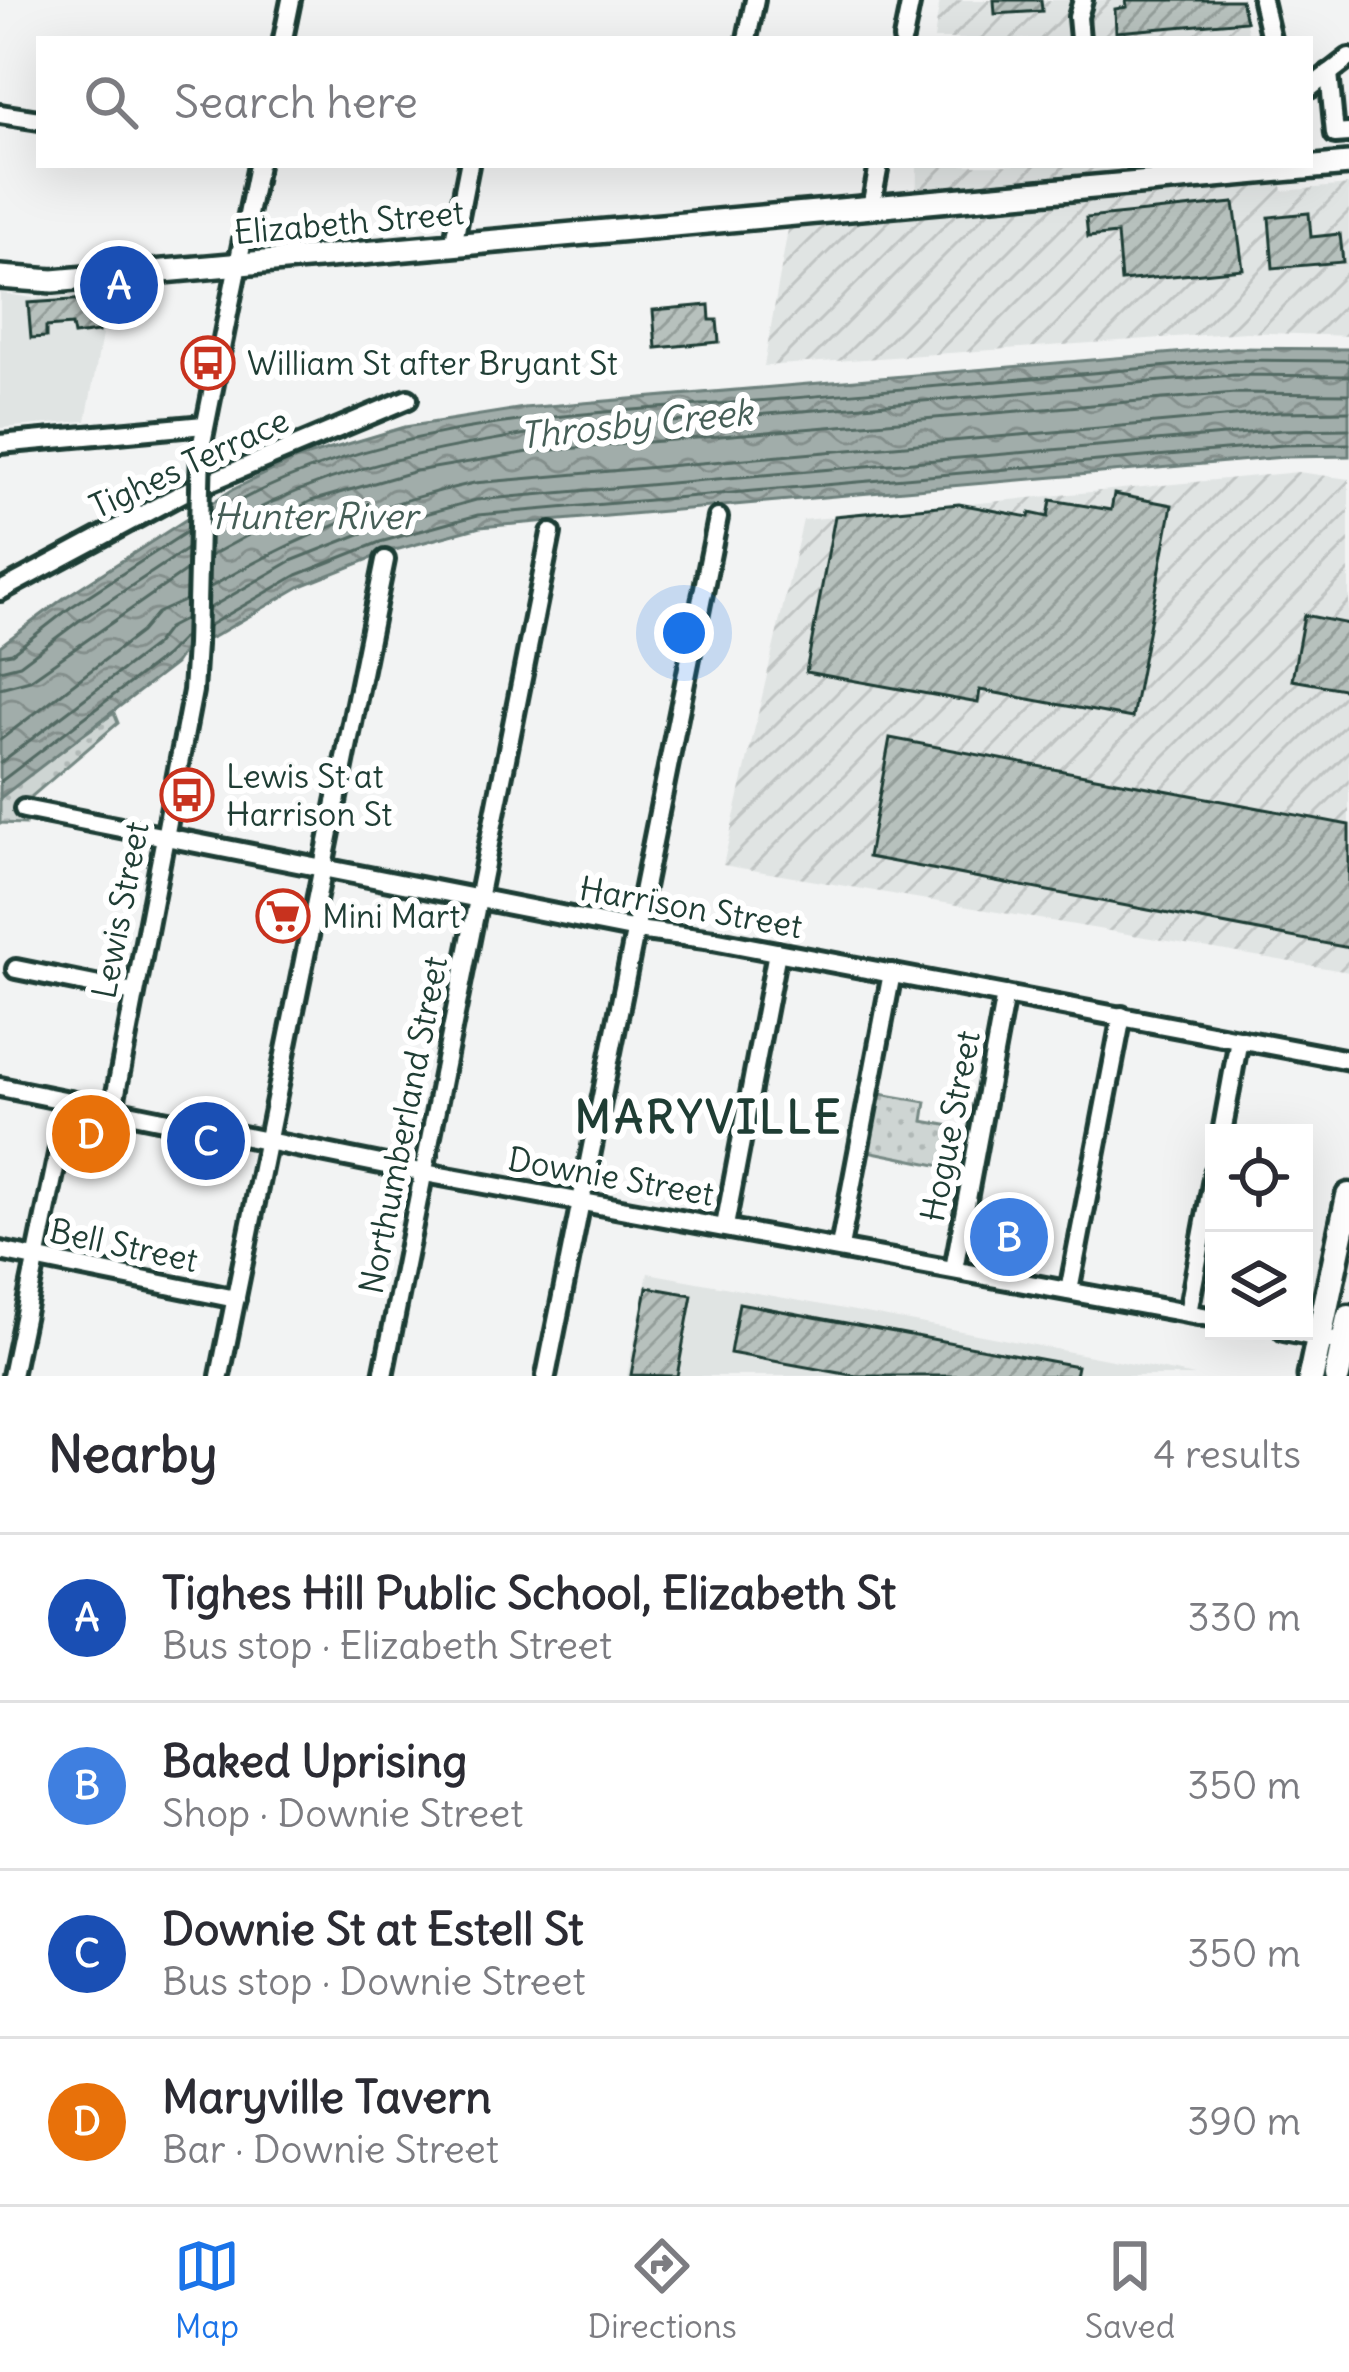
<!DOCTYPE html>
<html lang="en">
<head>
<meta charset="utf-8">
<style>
  :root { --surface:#fff; --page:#f7f7f7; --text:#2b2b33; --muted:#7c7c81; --line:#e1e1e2; --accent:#1a73e8 }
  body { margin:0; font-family:Delius,sans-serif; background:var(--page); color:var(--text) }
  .controls { position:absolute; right:36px; bottom:36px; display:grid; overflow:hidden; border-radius:0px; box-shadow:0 12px 48px #0002 }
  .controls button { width:108px; height:108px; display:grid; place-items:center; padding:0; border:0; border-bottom:3px solid var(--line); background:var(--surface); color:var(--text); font:60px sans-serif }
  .you { position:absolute; left:684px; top:633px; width:42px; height:42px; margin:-30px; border:9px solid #fff; border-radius:50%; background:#1a73e8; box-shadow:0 0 0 18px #1a73e833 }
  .badge { display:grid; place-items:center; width:78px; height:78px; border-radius:50%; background:var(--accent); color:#fff; font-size:39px; font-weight:700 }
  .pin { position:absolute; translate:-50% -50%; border:6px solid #fff; box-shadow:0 3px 12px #0006 }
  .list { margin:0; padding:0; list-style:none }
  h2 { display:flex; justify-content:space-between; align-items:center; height:156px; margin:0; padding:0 48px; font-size:51px }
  h2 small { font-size:39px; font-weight:400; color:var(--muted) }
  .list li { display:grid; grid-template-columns:78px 1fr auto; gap:36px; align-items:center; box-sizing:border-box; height:168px; padding:0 48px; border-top:3px solid var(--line) }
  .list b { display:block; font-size:45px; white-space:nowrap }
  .list p { margin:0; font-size:39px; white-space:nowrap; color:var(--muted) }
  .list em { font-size:39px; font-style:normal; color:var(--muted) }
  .icon { flex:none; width:66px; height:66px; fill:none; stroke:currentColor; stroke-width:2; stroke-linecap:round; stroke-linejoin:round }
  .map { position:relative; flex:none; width:1349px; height:1376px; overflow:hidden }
  .search { position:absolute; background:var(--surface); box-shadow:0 12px 48px #0002; left:36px; right:36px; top:36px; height:132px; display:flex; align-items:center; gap:30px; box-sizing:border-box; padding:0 42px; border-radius:0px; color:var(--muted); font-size:45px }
  .sheet { height:828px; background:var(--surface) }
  nav { display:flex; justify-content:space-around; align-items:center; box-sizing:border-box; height:168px; border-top:3px solid var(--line); background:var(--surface); font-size:33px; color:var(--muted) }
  nav a { display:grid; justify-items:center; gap:6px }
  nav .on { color:var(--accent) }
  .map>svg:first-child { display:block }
</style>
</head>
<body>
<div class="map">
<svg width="1349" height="1376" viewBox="0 0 1349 1376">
  <defs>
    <pattern id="industrial-furrows" width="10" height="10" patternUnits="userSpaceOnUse" patternTransform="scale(3)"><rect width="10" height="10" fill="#e0e4e3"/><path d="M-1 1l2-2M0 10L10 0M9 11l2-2" fill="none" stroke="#c0c4c3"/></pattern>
    <pattern id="green-dots" width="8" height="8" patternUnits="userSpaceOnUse" patternTransform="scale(3)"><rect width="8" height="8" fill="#ced5d3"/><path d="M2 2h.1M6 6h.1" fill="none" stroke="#b0b8b6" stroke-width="1.8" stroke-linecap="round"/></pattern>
    <pattern id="water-waves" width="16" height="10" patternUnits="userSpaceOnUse" patternTransform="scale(3)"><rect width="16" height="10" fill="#a1adaa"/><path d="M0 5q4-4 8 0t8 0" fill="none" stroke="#838e8b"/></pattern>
    <pattern id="building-hatch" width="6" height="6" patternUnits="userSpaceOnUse" patternTransform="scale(3)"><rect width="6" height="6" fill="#b7c1bd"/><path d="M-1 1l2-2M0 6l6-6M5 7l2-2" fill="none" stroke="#949e9a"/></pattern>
  </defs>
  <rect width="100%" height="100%" fill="#f2f3f3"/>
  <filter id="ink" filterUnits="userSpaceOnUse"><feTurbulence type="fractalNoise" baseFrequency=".00833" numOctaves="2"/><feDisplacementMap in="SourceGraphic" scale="24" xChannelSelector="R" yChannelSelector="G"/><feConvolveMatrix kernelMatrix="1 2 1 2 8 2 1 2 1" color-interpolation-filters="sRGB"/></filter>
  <g filter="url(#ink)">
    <!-- built -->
    <g fill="#e0e4e3">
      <polygon points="110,292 86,421 0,428 0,293 33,298"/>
      <polygon points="648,1273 909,1321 1195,1376 627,1376"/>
    </g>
    <!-- industrial -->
    <g fill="url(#industrial-furrows)">
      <polygon points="940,0 1242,0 1249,39 934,39"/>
      <polygon points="917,165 1278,165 1283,191 1349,185 1349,336 1246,332 764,366 788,229 916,215"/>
      <polygon points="1298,472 1349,479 1349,972 723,865 803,520"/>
    </g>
    <!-- green -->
    <g fill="url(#green-dots)" stroke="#768984" stroke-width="3">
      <polygon points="114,713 118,723 32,796 25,824 0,823 0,793"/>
      <polygon points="880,1094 926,1102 923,1121 968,1129 961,1170 868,1151"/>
    </g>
    <!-- water -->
    <polygon fill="url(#water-waves)" stroke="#6d807b" stroke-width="3" points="1234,348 1349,349 1349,456 1284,457 480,527 384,553 301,586 215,636 185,649 175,664 0,798 0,646 64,598 232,490 294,460 405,427 524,408"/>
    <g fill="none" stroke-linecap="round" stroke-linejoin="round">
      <!-- shore -->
      <g stroke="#536a63" stroke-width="3">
        <path d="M211 517C378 416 579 415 769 400 924 387 1079 375 1234 360L1349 361"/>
        <path d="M210 535C314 472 409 454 527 434L1234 375 1349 376"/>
        <polyline points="210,556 311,501 416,471 529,452 1235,393 1349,394"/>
        <path d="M209 588C296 537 375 504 474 483L1280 412 1349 411"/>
        <polyline points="208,609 291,561 375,528 476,500 1282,430 1349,429"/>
        <polyline points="208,626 297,575 380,542 478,515 1283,445 1349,444"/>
        <polyline points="0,655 12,653 71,607 188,531"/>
        <polyline points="0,670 20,665 80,620 187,549"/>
        <polyline points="0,688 30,680 187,570"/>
        <polyline points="0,740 141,632 157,613 186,600"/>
        <polyline points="0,763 155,645 168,628 185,619"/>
        <polyline points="0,782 165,656 185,636"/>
      </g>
    </g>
    <!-- building -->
    <g fill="url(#building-hatch)" stroke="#1f3d34" stroke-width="3">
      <polygon points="994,0 1041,0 1042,11 995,14"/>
      <polygon points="1126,0 1241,0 1246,21 1116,32 1115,9 1127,7"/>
      <polygon points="1234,203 1243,269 1121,281 1117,234 1088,237 1086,218"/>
      <polygon points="1309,213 1311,237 1340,234 1343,262 1273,268 1269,217"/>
      <polygon points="87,299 91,322 96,322 98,332 74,335 72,325 46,327 46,337 31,338 28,303"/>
      <polygon points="709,305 710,320 717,320 719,342 656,348 653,310"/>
      <polygon points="1114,494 1172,505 1132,718 980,690 978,703 806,672 835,516 959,504 1029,517 1030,513 1048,517 1051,500 1111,510"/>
      <polygon points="1304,615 1349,624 1349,690 1292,680"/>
      <polygon points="890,738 1349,825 1349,948 868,857"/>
      <polygon points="988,1215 1035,1223 1029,1259 982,1250"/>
      <polygon points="647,1287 692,1295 677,1376 631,1375"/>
      <polygon points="739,1303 1077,1366 1075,1376 856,1376 730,1353"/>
    </g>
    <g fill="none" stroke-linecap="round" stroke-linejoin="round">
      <!-- minor casing -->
      <g stroke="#1f3d34" stroke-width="26">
        <g id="minor">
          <polyline points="1262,0 1271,39"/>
          <polyline points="283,39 291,0"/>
          <polyline points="747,39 755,0"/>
          <polyline points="903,39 911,0"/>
          <polyline points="1080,39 1078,17 1083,0"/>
          <polyline points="1329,73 1335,134 1349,133"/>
          <polyline points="1310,88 1349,58"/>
          <polyline points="0,114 39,120"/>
          <polyline points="871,207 879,165"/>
          <polyline points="453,246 469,165"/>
          <polyline points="0,444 204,425"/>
          <polyline points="201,448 258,165"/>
          <polyline points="0,591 183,493 408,399"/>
          <polyline points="24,809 637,930 713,940 1349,1060"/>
          <polyline points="16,969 134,993"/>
          <polyline points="0,1087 425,1173 1214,1318"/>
          <polyline points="113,1109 193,691 196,645"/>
          <polyline points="1222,1133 1239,1039"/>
          <polyline points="725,1226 777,952"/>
          <polyline points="840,1247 892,973"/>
          <polyline points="0,1251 236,1299"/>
          <polyline points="954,1269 1005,995"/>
          <polyline points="1069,1291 1122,1016"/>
          <polyline points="1188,1313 1214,1173"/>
          <polyline points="1284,1331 1349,1344"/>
          <polyline points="12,1376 69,1101"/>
          <polyline points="220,1376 385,560"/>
          <polyline points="383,1376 551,533"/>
          <polyline points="546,1376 718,518"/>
        </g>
      </g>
      <!-- major casing -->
      <g stroke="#1f3d34" stroke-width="30">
        <polyline id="major" points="0,277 53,281 1349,164"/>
      </g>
      <!-- highway casing -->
      <g stroke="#1f3d34" stroke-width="33">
        <g id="highway">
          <polyline points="1311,1376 1349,1196"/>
          <polyline points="1337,1376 1349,1318"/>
        </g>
      </g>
      <!-- minor -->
      <use href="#minor" stroke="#fff" stroke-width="16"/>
      <!-- major -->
      <use href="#major" stroke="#fff" stroke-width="21"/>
      <!-- highway -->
      <use href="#highway" stroke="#fff" stroke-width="24"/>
      <!-- minor-bridge casing -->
      <g stroke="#1f3d34" stroke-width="26" stroke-linecap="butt">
        <polyline id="minor-bridge" points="196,645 201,448"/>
      </g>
      <!-- minor-bridge -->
      <use href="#minor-bridge" stroke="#fff" stroke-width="16"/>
    </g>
  </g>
  <!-- icons -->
  <defs>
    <g id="bus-ring" transform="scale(2.7)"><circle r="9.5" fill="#fff" stroke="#c8321e" stroke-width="1.5"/><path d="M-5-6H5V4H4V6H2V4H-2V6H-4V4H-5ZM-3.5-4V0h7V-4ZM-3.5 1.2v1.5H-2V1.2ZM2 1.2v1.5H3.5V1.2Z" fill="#c8321e"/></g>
    <g id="supermarket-ring" transform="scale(2.7)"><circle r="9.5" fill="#fff" stroke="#c8321e" stroke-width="1.5"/><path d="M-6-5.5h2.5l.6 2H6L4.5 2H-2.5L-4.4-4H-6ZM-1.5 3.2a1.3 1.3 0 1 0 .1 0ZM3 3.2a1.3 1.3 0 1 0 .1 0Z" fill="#c8321e"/></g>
  </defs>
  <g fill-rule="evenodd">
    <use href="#bus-ring" x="208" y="363"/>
    <use href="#bus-ring" x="187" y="795"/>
    <use href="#supermarket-ring" x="283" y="916"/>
  </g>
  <g text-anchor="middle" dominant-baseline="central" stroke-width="12" stroke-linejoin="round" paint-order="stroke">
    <!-- street labels -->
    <g font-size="33" fill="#1f3d34" stroke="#fff">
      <text transform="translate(349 222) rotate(-5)">Elizabeth Street</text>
      <text transform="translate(189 463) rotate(-25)">Tighes Terrace</text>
      <text transform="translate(691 907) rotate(10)">Harrison Street</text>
      <text transform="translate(120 910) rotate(-79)">Lewis Street</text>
      <text transform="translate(403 1125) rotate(-79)">Northumberland Street</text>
      <text transform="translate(950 1126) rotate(-79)">Hogue Street</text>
      <text transform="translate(611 1176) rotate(10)">Downie Street</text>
      <text transform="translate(124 1245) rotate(12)">Bell Street</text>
    </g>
    <!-- poi labels -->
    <g font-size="33" fill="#1f3d34" stroke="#fff" text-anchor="start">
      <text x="247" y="363">William St after Bryant St</text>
      <text x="226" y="776">Lewis St at<tspan x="226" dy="38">Harrison St</tspan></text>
      <text x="322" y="916">Mini Mart</text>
    </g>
    <!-- water labels -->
    <g font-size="36" font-style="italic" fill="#465f57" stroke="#fff">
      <text transform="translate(636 424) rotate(-6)">Throsby Creek</text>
      <text x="315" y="516">Hunter River</text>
    </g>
    <!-- district labels -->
    <g font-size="45" font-weight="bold" letter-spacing="3" fill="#1f3d34" stroke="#fff">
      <text x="709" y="1117">MARYVILLE</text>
    </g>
  </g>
</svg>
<div class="controls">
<button><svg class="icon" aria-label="locate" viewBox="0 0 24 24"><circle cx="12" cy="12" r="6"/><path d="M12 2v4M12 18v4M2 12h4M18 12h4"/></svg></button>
<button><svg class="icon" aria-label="layers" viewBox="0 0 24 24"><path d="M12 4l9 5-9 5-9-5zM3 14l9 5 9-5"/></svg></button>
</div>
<div class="you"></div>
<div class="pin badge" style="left:119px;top:285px;background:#1a4fb4">A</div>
<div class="pin badge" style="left:1009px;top:1237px;background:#3f7fe0">B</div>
<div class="pin badge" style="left:206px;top:1141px;background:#1a4fb4">C</div>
<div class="pin badge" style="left:91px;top:1134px;background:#e8710a">D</div>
<div class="search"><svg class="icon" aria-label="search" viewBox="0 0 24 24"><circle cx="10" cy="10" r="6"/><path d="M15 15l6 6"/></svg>Search here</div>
</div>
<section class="sheet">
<h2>Nearby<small>4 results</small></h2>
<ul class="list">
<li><span class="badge" style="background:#1a4fb4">A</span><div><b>Tighes Hill Public School, Elizabeth St</b><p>Bus stop · Elizabeth Street</p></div><em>330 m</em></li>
<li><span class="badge" style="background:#3f7fe0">B</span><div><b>Baked Uprising</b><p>Shop · Downie Street</p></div><em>350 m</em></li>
<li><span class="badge" style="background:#1a4fb4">C</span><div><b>Downie St at Estell St</b><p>Bus stop · Downie Street</p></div><em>350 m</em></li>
<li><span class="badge" style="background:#e8710a">D</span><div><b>Maryville Tavern</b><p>Bar · Downie Street</p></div><em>390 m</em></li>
</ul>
</section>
<nav>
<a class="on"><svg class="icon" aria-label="map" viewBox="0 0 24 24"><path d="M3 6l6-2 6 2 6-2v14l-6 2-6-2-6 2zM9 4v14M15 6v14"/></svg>Map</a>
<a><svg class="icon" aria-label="directions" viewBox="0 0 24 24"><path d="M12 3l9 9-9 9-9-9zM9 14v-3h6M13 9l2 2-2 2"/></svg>Directions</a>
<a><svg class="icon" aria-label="saved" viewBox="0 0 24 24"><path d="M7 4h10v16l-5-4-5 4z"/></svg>Saved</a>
</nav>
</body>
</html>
